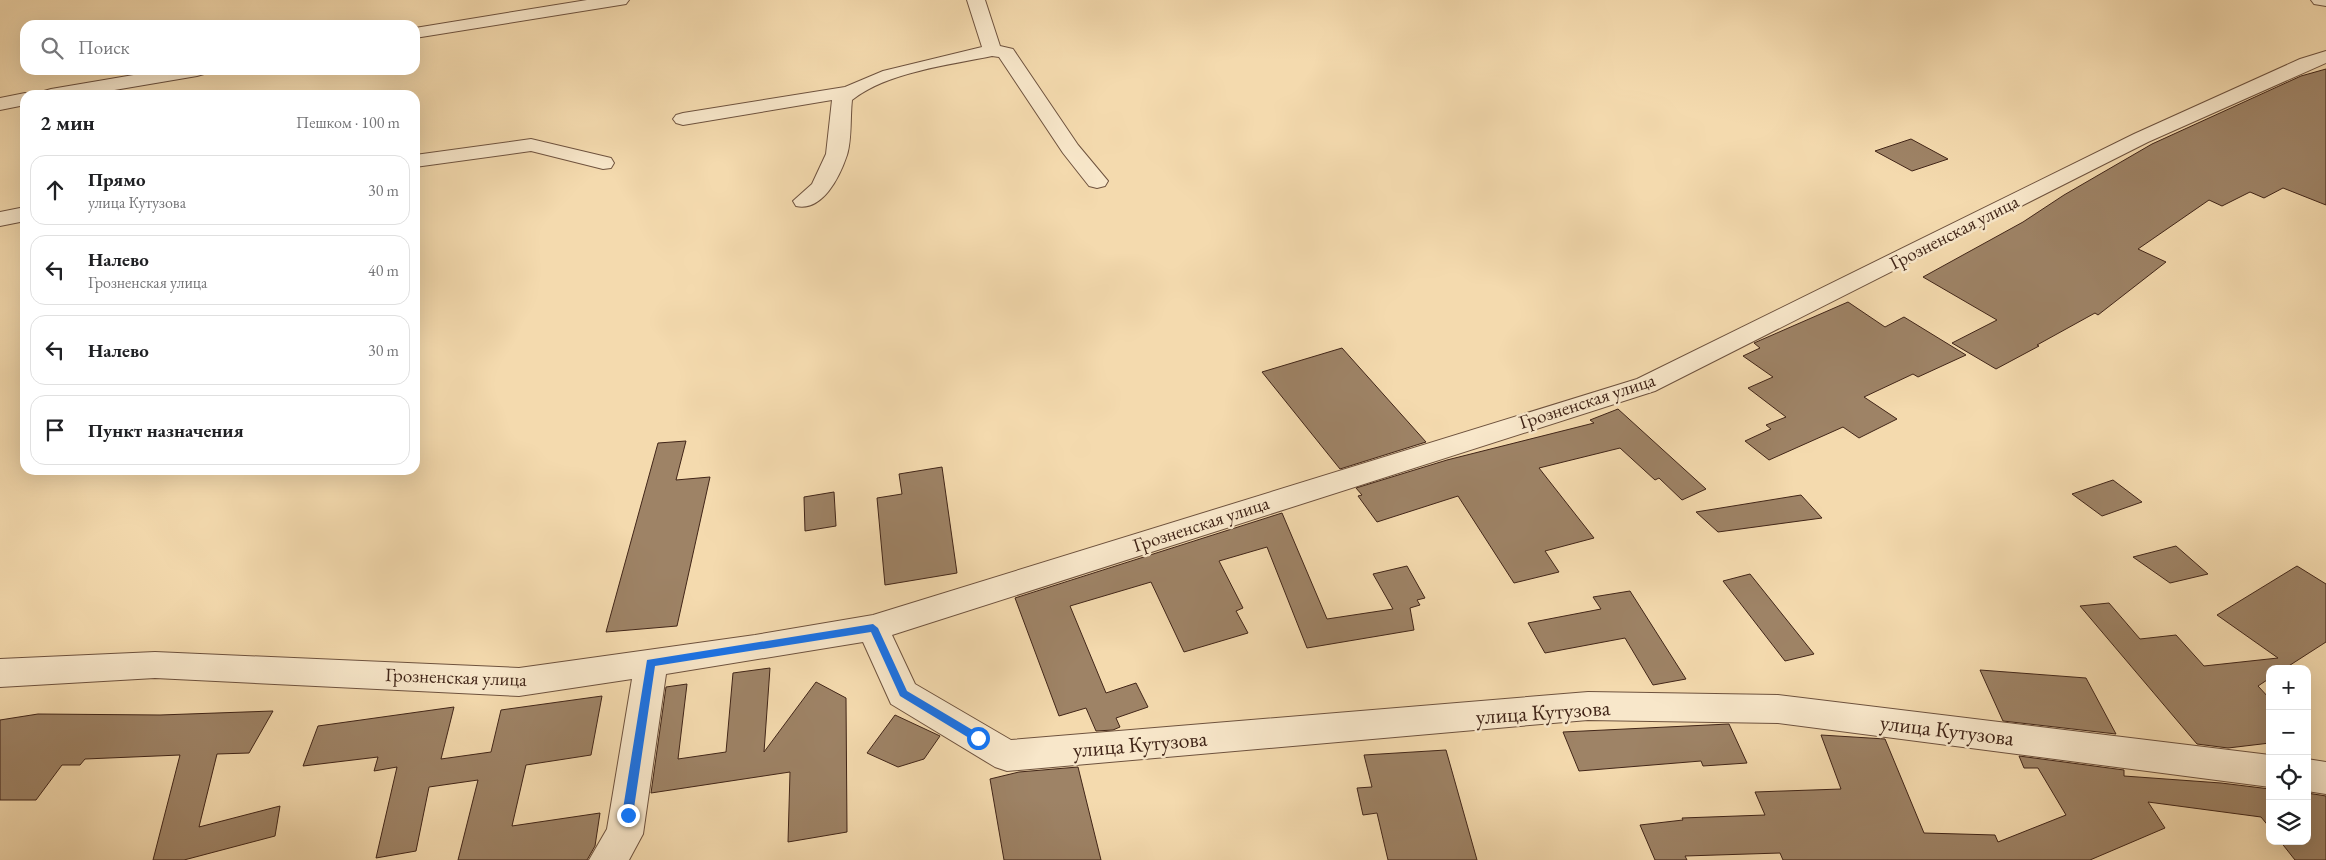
<!DOCTYPE html>
<html lang="ru">
<head>
<meta charset="utf-8">
<style>
  :root { --surface:#fff; --page:#f6f6f6; --text:#202124; --muted:#757577; --line:#e0e0e0 }
  body { margin:0; font-family:"EB Garamond",serif; background:var(--page); color:var(--text) }
  .controls { position:absolute; right:15px; bottom:15px; display:grid; overflow:hidden; border-radius:10px; box-shadow:0 5px 20px #0002 }
  .controls button { width:45px; height:45px; display:grid; place-items:center; padding:0; border:0; border-bottom:1px solid var(--line); background:var(--surface); color:var(--text); font:25px sans-serif }
  .stop { position:absolute; width:15px; height:15px; margin:-11px; border:4px solid #1a73e8; border-radius:50%; background:#fff }
  .stop.end { background:#1a73e8; border-color:#fff; box-shadow:0 1px 5px #0008 }
  .list { margin:0; padding:0; list-style:none }
  h2 { display:flex; justify-content:space-between; align-items:center; height:65px; margin:0; padding:0 20px; font-size:21px }
  h2 small { font-size:16px; font-weight:400; color:var(--muted) }
  .list li { display:grid; grid-template-columns:32px 1fr auto; gap:15px; align-items:center; box-sizing:border-box; height:70px; margin:0 10px 10px; padding:0 10px; border:1px solid var(--line); border-radius:15px }
  .list b { display:block; font-size:19px; white-space:nowrap }
  .list p { margin:0; font-size:16px; white-space:nowrap; color:var(--muted) }
  .list em { font-size:16px; font-style:normal; color:var(--muted) }
  .icon { flex:none; width:28px; height:28px; fill:none; stroke:currentColor; stroke-width:2; stroke-linecap:round; stroke-linejoin:round }
  .map { position:relative; flex:none; width:2326px; height:860px; overflow:hidden }
  .search { position:absolute; background:var(--surface); box-shadow:0 5px 20px #0002; left:20px; top:20px; width:400px; height:55px; display:flex; align-items:center; gap:12px; box-sizing:border-box; padding:0 18px; border-radius:15px; color:var(--muted); font-size:19px }
  .panel { position:absolute; background:var(--surface); box-shadow:0 5px 20px #0002; left:20px; top:90px; width:400px; height:385px; border-radius:15px }
  .map>svg:first-child { display:block }
</style>
</head>
<body>
<div class="map">
<svg width="2326" height="860" viewBox="0 0 2326 860">
  <rect width="100%" height="100%" fill="#f4daae"/>
  <filter id="stains"><feTurbulence type="fractalNoise" baseFrequency=".004" numOctaves="4"/><feColorMatrix values="0 0 0 0 .2 0 0 0 0 .09 0 0 0 0 .02 0 0 0 .5 -.17"/></filter>
  <radialGradient id="worn" r=".72"><stop offset=".6" stop-color="#630" stop-opacity="0"/><stop offset="1" stop-color="#630" stop-opacity=".3"/></radialGradient>
  <!-- building -->
  <g fill="#9e8366" stroke="#412518">
    <polygon points="2326,69 2326,205 2283,188 2264,198 2250,192 2222,206 2209,200 2138,249 2166,262 2098,315 2095,313 2037,345 2039,346 1996,369 1952,343 1997,320 1923,277 2023,222 2064,195 2152,144 2301,76"/>
    <polygon points="1911,139 1948,159 1912,171 1875,151"/>
    <polygon points="1848,302 1885,327 1904,317 1966,355 1918,377 1913,374 1864,397 1897,419 1859,438 1843,427 1769,460 1745,441 1771,429 1766,425 1786,417 1748,388 1773,377 1743,356 1760,348 1754,343"/>
    <polygon points="1342,348 1426,442 1340,469 1262,372"/>
    <polygon points="1618,409 1706,489 1682,500 1659,478 1655,480 1620,448 1539,468 1594,538 1545,551 1559,572 1514,583 1458,496 1377,522 1358,496 1362,495 1356,488 1447,460 1594,423 1590,420"/>
    <polygon points="686,441 676,480 710,477 677,626 606,632 658,443"/>
    <polygon points="942,467 957,573 885,585 877,498 902,494 899,474"/>
    <polygon points="2113,480 2142,502 2102,516 2072,494"/>
    <polygon points="834,492 836,526 805,531 804,497"/>
    <polygon points="1801,495 1822,518 1718,532 1696,512"/>
    <polygon points="1282,513 1327,619 1393,609 1373,574 1407,566 1425,598 1417,600 1420,605 1410,608 1414,630 1307,648 1267,547 1219,561 1243,608 1236,611 1248,633 1184,652 1151,582 1070,606 1106,693 1136,683 1148,707 1116,718 1120,727 1113,730 1096,731 1086,708 1059,716 1015,598"/>
    <polygon points="2176,546 2208,574 2170,583 2133,557"/>
    <polygon points="2297,566 2326,584 2326,642 2284,669 2270,669 2270,678 2258,686 2270,699 2270,743 2228,748 2197,744 2080,606 2109,603 2140,639 2176,635 2204,666 2278,658 2217,615"/>
    <polygon points="1750,574 1814,654 1785,661 1723,581"/>
    <polygon points="1630,591 1686,679 1653,685 1625,638 1545,653 1528,623 1601,609 1593,597"/>
    <polygon points="770,668 764,752 816,682 846,698 847,832 788,842 790,772 651,793 666,687 687,684 678,759 726,752 733,673"/>
    <polygon points="1980,670 2086,678 2116,734 2003,721"/>
    <polygon points="602,696 591,755 526,765 512,826 600,813 595,846 587,860 458,860 478,780 429,787 416,851 376,858 397,767 374,771 378,757 303,766 318,726 454,707 441,759 491,752 501,710"/>
    <polygon points="273,711 249,753 217,754 199,827 280,806 275,836 184,860 153,860 180,755 85,759 80,765 62,765 36,800 0,800 0,720 38,714 160,715"/>
    <polygon points="895,715 940,736 924,759 898,767 867,753"/>
    <polygon points="1729,724 1747,763 1703,766 1701,761 1579,771 1563,732"/>
    <polygon points="1821,735 1885,739 1924,833 1995,835 1998,842 2066,815 2038,768 2024,768 2019,756 2124,770 2124,776 2221,783 2270,789 2270,828 2261,817 2148,802 2165,828 2090,860 1783,860 1780,853 1685,856 1687,860 1655,860 1640,825 1683,820 1682,818 1765,815 1755,792 1841,789"/>
    <polygon points="1446,750 1477,860 1388,860 1377,813 1363,815 1357,788 1372,787 1364,755"/>
    <polygon points="1078,767 1101,860 1004,860 990,779 1019,772"/>
    <polygon points="2307,793 2326,796 2326,860 2295,860 2280,841 2307,841"/>
  </g>
  <g fill="none" stroke-linecap="round" stroke-linejoin="round">
    <!-- minor casing -->
    <g stroke="#6e523e" stroke-width="2">
      <g id="minor">
        <polygon points="587,0 629,0 626,4 620,5 415,38 415,28"/>
        <path d="M967 0H985L1000 46 1013 49 1078 145 1108 181 1105 186 1097 188 1089 186 1063 153 999 57 992 56C949 65 887 72 852 100 850 117 852 139 847 155 840 176 823 212 796 206L793 201 812 184 826 154 832 100 683 125 676 123 673 119 676 115 683 113 845 87 883 71 982 47Z"/>
        <polygon points="2311,0 2326,0 2326,6 2314,4"/>
        <polygon points="2326,51 2326,63 2148,142 1655,391 892,635 915,684 1011,740 1588,692 1778,695 2270,755 2270,787 1778,723 1588,720 1007,771 995,767 891,704 863,642 666,674 643,834 629,860 589,860 607,829 632,679 519,696 155,678 0,687 0,659 155,652 519,668 755,635 873,615 1637,379 2134,134 2300,59"/>
        <polygon points="163,70 207,70 204,74 197,76 85,95 41,95 44,91 51,89"/>
        <polygon points="25,93 32,95 25,95 25,105 0,110 0,98"/>
        <polygon points="531,139 611,158 614,163 611,168 603,169 531,151 415,167 415,155"/>
        <polygon points="25,207 25,221 0,226 0,212"/>
        <polygon points="2307,759 2326,762 2326,794 2307,791"/>
      </g>
    </g>
    <!-- minor -->
    <use href="#minor" fill="#f8e7ca" fill-rule="evenodd"/>
  </g>
  <!-- route -->
  <polygon fill="#1a73e8" points="873,624 878,628 907,691 981,735 981,741 974,741 900,696 871,632 655,666 633,815 631,818 624,818 622,815 647,660"/>
  <g text-anchor="middle" dominant-baseline="central" stroke-width="5" stroke-linejoin="round" paint-order="stroke">
    <!-- street labels -->
    <g font-size="19" fill="#412518" stroke="#f8e7ca">
      <text transform="translate(1954 232) rotate(-27)">Грозненская улица</text>
      <text transform="translate(1587 401) rotate(-18)">Грозненская улица</text>
      <text transform="translate(1201 524) rotate(-18)">Грозненская улица</text>
      <text transform="translate(456 677) rotate(2)">Грозненская улица</text>
    </g>
    <!-- near-street labels -->
    <g font-size="22" fill="#412518" stroke="#f8e7ca">
      <text transform="translate(1543 712) rotate(-4)">улица Кутузова</text>
      <text transform="translate(1947 730) rotate(7)">улица Кутузова</text>
      <text transform="translate(1140 744) rotate(-5)">улица Кутузова</text>
    </g>
  </g>
  <rect width="100%" height="100%" filter="url(#stains)"/>
  <rect width="100%" height="100%" fill="url(#worn)"/>
</svg>
<div class="controls">
<button>+</button>
<button>−</button>
<button><svg class="icon" aria-label="locate" viewBox="0 0 24 24"><circle cx="12" cy="12" r="6"/><path d="M12 2v4M12 18v4M2 12h4M18 12h4"/></svg></button>
<button><svg class="icon" aria-label="layers" viewBox="0 0 24 24"><path d="M12 4l9 5-9 5-9-5zM3 14l9 5 9-5"/></svg></button>
</div>
<div class="stop" style="left:978px;top:738px"></div>
<div class="stop end" style="left:628px;top:815px"></div>
<div class="search"><svg class="icon" aria-label="search" viewBox="0 0 24 24"><circle cx="10" cy="10" r="6"/><path d="M15 15l6 6"/></svg>Поиск</div>
<section class="panel">
<h2>2 мин<small>Пешком · 100 m</small></h2>
<ul class="list">
<li><svg class="icon" aria-label="ahead" viewBox="0 0 24 24"><path d="M12 20V5M6 11l6-6 6 6"/></svg><div><b>Прямо</b><p>улица Кутузова</p></div><em>30 m</em></li>
<li><svg class="icon" aria-label="left" viewBox="0 0 24 24"><path d="M17 20v-9H6M10 6l-5 5 5 5"/></svg><div><b>Налево</b><p>Грозненская улица</p></div><em>40 m</em></li>
<li><svg class="icon" aria-label="left" viewBox="0 0 24 24"><path d="M17 20v-9H6M10 6l-5 5 5 5"/></svg><div><b>Налево</b></div><em>30 m</em></li>
<li><svg class="icon" aria-label="arrive" viewBox="0 0 24 24"><path d="M6 21V4h12l-3 4 3 4H6"/></svg><div><b>Пункт назначения</b></div></li>
</ul>
</section>
</div>
</body>
</html>
